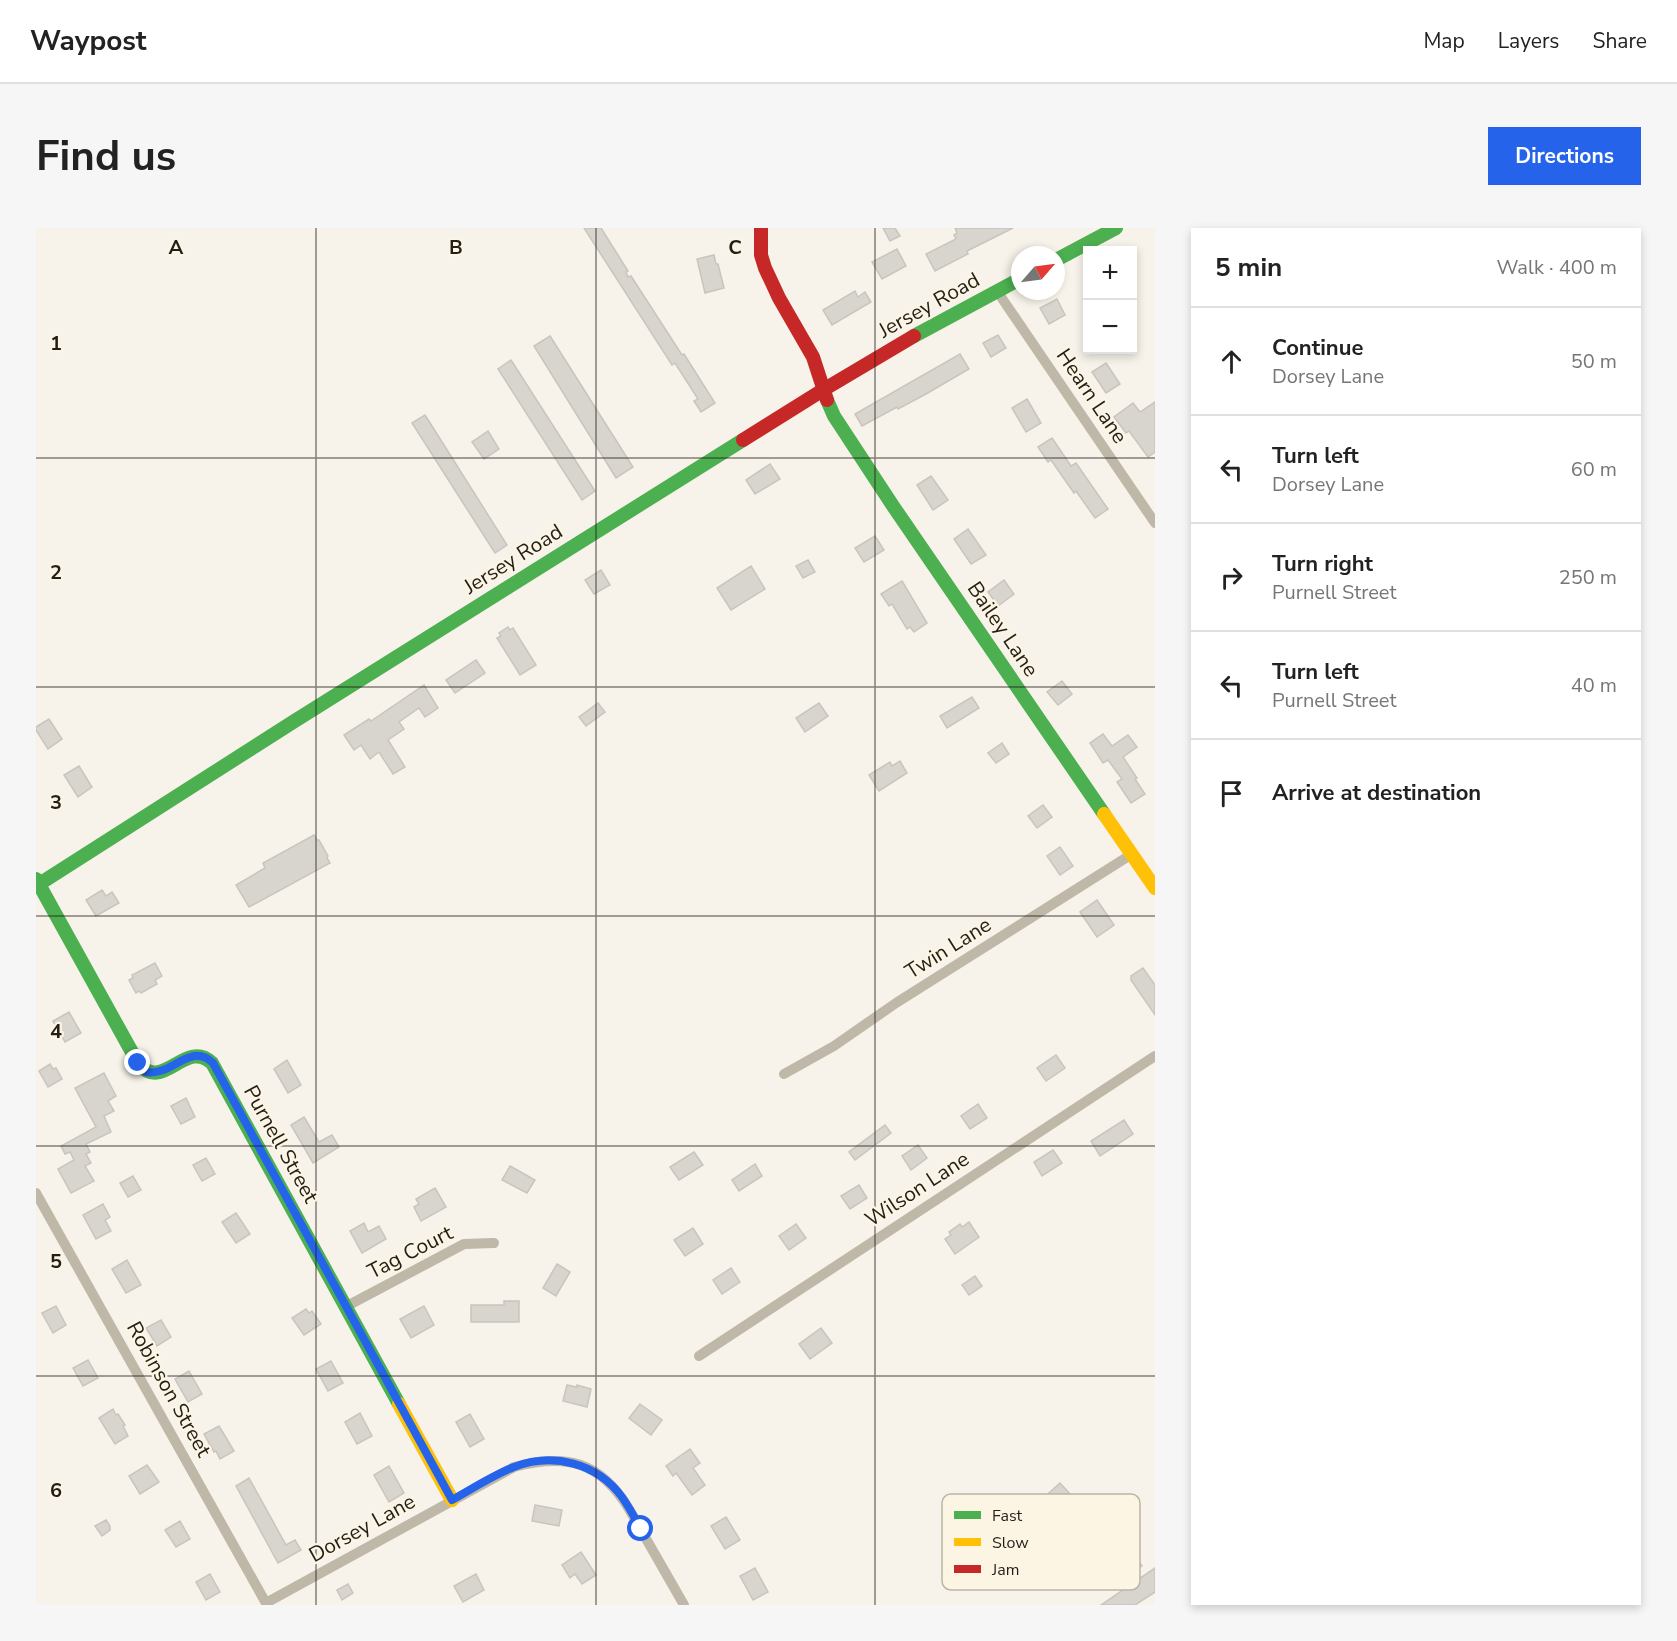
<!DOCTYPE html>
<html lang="en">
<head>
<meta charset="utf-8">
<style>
  :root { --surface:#fff; --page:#f6f6f6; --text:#222; --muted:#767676; --line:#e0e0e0; --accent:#2563eb }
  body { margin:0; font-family:"Nunito Sans",sans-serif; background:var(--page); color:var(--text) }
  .controls { position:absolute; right:18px; top:18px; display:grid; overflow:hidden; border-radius:0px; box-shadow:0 3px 9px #0003 }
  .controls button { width:54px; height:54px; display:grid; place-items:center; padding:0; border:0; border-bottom:2px solid var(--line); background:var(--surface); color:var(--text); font:30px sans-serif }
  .compass { position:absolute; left:975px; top:18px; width:54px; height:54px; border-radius:50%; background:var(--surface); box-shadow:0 3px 9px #0003; rotate:62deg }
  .stop { position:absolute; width:18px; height:18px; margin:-14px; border:4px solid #2563eb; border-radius:50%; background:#fff }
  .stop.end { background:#2563eb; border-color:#fff; box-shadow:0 2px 6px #0008 }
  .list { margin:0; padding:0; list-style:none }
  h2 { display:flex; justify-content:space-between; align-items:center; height:78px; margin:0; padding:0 24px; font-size:26px }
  h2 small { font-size:20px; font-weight:400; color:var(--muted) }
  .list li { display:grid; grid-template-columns:39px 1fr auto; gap:18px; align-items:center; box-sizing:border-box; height:108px; padding:0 24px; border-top:2px solid var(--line) }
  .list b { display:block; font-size:22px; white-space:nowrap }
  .list p { margin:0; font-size:20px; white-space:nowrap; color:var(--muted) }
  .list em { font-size:20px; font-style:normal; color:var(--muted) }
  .icon { flex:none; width:33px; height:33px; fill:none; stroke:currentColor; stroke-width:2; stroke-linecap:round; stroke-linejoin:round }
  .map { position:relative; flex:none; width:1119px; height:1377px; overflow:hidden; border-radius:0px }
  header { display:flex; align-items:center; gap:36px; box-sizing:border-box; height:84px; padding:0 30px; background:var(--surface); border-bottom:2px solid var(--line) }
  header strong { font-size:28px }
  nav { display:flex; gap:33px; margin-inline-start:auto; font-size:21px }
  .intro { display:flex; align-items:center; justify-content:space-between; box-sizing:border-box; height:144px; padding:0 36px }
  h1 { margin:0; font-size:42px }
  .button { padding:15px 27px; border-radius:0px; background:var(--accent); color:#fff; font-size:21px; font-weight:700 }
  main { display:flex; gap:36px; padding:0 36px }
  aside { flex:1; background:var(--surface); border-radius:0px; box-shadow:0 3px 9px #0003 }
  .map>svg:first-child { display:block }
</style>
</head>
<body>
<header>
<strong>Waypost</strong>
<nav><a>Map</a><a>Layers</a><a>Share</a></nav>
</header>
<div class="intro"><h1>Find us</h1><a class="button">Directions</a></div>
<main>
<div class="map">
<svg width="1119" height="1377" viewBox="0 0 1119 1377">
  <rect width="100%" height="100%" fill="#f7f3ea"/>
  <!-- building -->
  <g fill="#d8d5ce" stroke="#c9c5be" stroke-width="1.5">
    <polygon points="548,0 565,0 592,43 590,44 592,49 595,48 646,127 648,126 679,175 665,184 658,173 662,171 639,135 636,137"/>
    <polygon points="847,0 859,0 864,8 854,13"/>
    <polygon points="919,0 977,0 931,23 932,26 899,43 890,26 920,11 918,7 921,5"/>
    <polygon points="861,21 870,38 846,51 836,34"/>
    <polygon points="678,27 680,36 682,36 688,60 669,65 661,31"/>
    <polygon points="819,63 822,69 829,64 835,74 796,97 787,82"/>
    <polygon points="1021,71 1029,87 1013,96 1004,80"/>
    <polygon points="962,107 970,120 955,129 947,115"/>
    <polygon points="514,108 597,239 580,250 498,118"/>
    <polygon points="924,126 933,141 890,166 862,181 861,179 826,198 819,186"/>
    <polygon points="475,132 559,263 546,272 462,141"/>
    <polygon points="1070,135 1084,156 1070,165 1056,144"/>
    <polygon points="991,171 1005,195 990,204 976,180"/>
    <polygon points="1119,174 1119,224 1112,229 1093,203 1090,205 1078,189 1097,175 1104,184"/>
    <polygon points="389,187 471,317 459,325 376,195"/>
    <polygon points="452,203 463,221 448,231 436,214"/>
    <polygon points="1016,210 1035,238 1040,235 1072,281 1059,290 1040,263 1038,265 1015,232 1012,234 1002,219"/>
    <polygon points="734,236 744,251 719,266 710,252"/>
    <polygon points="895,248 912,272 897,282 881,257"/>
    <polygon points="932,301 950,327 935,336 918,311"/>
    <polygon points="839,308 848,322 828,334 819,320"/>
    <polygon points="772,332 779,344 767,350 760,338"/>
    <polygon points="715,338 729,361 695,382 681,360"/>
    <polygon points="565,342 574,357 558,366 549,352"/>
    <polygon points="968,352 978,366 962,378 952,364"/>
    <polygon points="866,353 891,395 878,404 874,399 871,401 856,376 853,378 845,366"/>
    <polygon points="472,399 474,402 477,400 500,437 484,447 461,410 465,408 463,405"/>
    <polygon points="440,432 449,445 419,465 410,452"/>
    <polygon points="1026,453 1036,466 1022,477 1011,464"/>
    <polygon points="388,457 402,480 389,489 383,480 363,494 368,501 352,512 369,539 357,546 343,524 334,531 325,517 318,522 308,507 333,491 335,493"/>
    <polygon points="936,469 943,480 911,500 904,488"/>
    <polygon points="562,475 569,484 550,498 543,489"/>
    <polygon points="783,475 792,488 769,504 760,490"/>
    <polygon points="13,491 26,511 12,521 0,502 0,499"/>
    <polygon points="1067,506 1076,518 1092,507 1101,519 1087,529 1101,550 1099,551 1109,566 1095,575 1081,554 1086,551 1072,532 1067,535 1054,515"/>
    <polygon points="966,515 973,526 960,535 952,525"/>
    <polygon points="864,533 871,545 843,563 833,547 854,534 856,538"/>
    <polygon points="43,538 56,559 42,569 28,547"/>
    <polygon points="1007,577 1016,589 1001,600 992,588"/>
    <polygon points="278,607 281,612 283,612 292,628 291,630 294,635 213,679 200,657 229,640 227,635"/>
    <polygon points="1024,619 1037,638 1024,647 1011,628"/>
    <polygon points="66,662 70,668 76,664 83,675 60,688 50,672"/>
    <polygon points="1061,672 1078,697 1061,709 1044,684"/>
    <polygon points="119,735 126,748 119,752 121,756 105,765 103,763 100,765 93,752 97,750 96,747"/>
    <polygon points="1107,740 1119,757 1119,787 1095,752 1095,748"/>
    <polygon points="33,784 45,805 29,814 17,793"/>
    <polygon points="1020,827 1029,840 1010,853 1001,840"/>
    <polygon points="251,832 265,857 252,865 238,841"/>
    <polygon points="14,836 17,841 20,840 26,851 12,859 3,843"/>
    <polygon points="68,845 80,868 72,873 78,883 68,888 75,904 50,916 54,924 50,926 55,935 49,938 58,953 35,965 22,941 38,932 34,924 29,926 25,918 60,899 39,860"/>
    <polygon points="150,870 159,889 145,896 135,878"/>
    <polygon points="942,876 951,890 934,901 925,888"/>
    <polygon points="268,889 283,914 296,907 303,919 277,935 255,897"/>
    <polygon points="1088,892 1097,906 1064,928 1055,913"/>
    <polygon points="849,897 855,905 819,932 813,924"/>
    <polygon points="882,917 891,930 875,942 866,928"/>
    <polygon points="1017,922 1026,935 1006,948 998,934"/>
    <polygon points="658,924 667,937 643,952 634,939"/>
    <polygon points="170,930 179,946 166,953 157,937"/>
    <polygon points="719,936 726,948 703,963 696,952"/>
    <polygon points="474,938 499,952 491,965 466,952"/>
    <polygon points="97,948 105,962 92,969 84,955"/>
    <polygon points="823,957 831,970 814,981 805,968"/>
    <polygon points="399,960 410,979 385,993 378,979 383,976 380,971"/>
    <polygon points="67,976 74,989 69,992 75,1003 60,1011 47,987"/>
    <polygon points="200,985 214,1006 200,1015 186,994"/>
    <polygon points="933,994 943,1009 919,1026 909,1011 915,1007 913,1004 924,996 926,999"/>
    <polygon points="328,995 332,1004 343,998 350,1011 326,1025 314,1003"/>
    <polygon points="760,996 770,1010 753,1022 743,1008"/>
    <polygon points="657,1000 667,1016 649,1028 638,1012"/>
    <polygon points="91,1032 105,1057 90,1065 76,1041"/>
    <polygon points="521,1036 534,1044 520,1068 507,1060"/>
    <polygon points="695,1040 704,1054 686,1066 677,1052"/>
    <polygon points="939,1048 946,1058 933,1067 926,1057"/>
    <polygon points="468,1073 483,1073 483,1094 435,1094 435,1077 468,1077"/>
    <polygon points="20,1078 30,1097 17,1105 6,1085"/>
    <polygon points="388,1078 398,1097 375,1110 364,1091"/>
    <polygon points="270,1081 273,1085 276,1083 285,1096 268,1107 256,1090"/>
    <polygon points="125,1092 135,1109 121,1118 110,1100"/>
    <polygon points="785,1100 796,1115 774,1131 763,1116"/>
    <polygon points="52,1132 62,1150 47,1158 37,1140"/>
    <polygon points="295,1133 307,1155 292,1163 280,1141"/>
    <polygon points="153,1143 166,1166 152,1174 139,1151"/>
    <polygon points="531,1157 541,1159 541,1157 555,1161 551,1179 527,1173"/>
    <polygon points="604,1176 626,1192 615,1207 593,1190"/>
    <polygon points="77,1181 80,1187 82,1186 89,1197 87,1198 92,1208 79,1216 63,1190"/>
    <polygon points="324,1185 336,1208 321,1216 309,1194"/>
    <polygon points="434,1186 448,1211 434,1219 420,1194"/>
    <polygon points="183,1198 198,1223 184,1231 180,1223 178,1224 168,1206"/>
    <polygon points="654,1221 664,1235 657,1240 669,1257 656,1267 640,1245 637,1248 630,1238"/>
    <polygon points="111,1237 123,1254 104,1266 93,1248"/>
    <polygon points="353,1238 368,1265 353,1274 338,1247"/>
    <polygon points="213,1250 250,1317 259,1312 265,1322 242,1335 200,1258"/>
    <polygon points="1024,1255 1034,1266 1014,1284 1004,1273"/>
    <polygon points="499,1277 526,1282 523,1298 496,1293"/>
    <polygon points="690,1289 704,1312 689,1321 675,1298"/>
    <polygon points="70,1292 74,1298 74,1302 66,1308 59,1298"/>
    <polygon points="144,1293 154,1311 140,1319 129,1302"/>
    <polygon points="1085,1308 1106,1338 1090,1345 1071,1317"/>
    <polygon points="545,1324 560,1347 546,1356 539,1346 534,1350 526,1337"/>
    <polygon points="719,1340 732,1364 717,1372 704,1348"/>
    <polygon points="1119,1340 1119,1364 1099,1377 1065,1377"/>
    <polygon points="174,1346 184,1364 170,1372 160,1354"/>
    <polygon points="440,1346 448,1362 427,1374 418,1358"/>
    <polygon points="312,1356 317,1365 306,1372 301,1362"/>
  </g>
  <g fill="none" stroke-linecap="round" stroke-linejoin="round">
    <!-- street -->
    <g stroke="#bfb7a7" stroke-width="10">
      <polyline points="961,63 1119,295"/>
      <polyline points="748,846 798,818 860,775 1096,626"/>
      <polyline points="0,965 231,1377"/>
      <polyline points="311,1078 428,1016 458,1015"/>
      <polyline points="663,1128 1119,828"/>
      <path d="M230 1375 478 1239C530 1225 564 1233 593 1281L648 1377"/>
    </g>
    <!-- fast -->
    <g stroke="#4caf50" stroke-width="14">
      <polyline points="1020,32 1080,0"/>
      <polyline points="878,108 984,51"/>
      <polyline points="791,172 798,188 857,278 1068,586"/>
      <path d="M0 651 102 835C127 866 149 810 176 835L363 1176"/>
      <polyline points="0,658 257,494 707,212"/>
    </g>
    <!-- slow -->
    <g stroke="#ffc107" stroke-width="14">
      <polyline points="1068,586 1119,660"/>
      <polyline points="363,1176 416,1272"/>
    </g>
    <!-- jam -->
    <g stroke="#c62828" stroke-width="14">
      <polyline points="725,0 725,27 729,40 743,70 777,129 791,172"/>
      <polyline points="707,212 787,162 878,108"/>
    </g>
  </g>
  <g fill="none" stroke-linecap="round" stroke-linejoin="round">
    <!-- route -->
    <path stroke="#2563eb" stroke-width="8" d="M102 835 110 844C136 849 154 813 177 835L416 1272C436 1261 457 1247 478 1239 517 1224 561 1235 586 1269 593 1279 599 1290 605 1301"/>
  </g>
  <!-- grid -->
  <path fill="none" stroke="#221f19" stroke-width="1.5" stroke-opacity="0.55" d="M280 0V1377M560 0V1377M839 0V1377M0 230H1119M0 459H1119M0 688H1119M0 918H1119M0 1148H1119"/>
  <g text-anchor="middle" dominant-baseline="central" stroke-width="4.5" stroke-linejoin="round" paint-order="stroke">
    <!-- street labels -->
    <g font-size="21" fill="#221f19" stroke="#fdf5e4">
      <text transform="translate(893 77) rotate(-29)">Jersey Road</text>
      <text transform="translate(1056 168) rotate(56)">Hearn Lane</text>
      <text transform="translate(477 331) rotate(-32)">Jersey Road</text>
      <text transform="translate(967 401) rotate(56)">Bailey Lane</text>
      <text transform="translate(912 720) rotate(-32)">Twin Lane</text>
      <text transform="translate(245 916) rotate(61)">Purnell Street</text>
      <text transform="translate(881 961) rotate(-33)">Wilson Lane</text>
      <text transform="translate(374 1024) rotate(-27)">Tag Court</text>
      <text transform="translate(133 1161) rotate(61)">Robinson Street</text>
      <text transform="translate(326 1300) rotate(-29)">Dorsey Lane</text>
    </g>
  </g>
  <!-- legend -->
  <rect x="906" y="1266" width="198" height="96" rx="9" fill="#fdf5e4" stroke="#bbb5a7" stroke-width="1.5"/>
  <rect x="918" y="1283" width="27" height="8" fill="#4caf50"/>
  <rect x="918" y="1310" width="27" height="8" fill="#ffc107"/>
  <rect x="918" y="1337" width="27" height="8" fill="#c62828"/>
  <g font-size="16" fill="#221f19">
    <text x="956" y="1293">Fast</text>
    <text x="956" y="1320">Slow</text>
    <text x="956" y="1347">Jam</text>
  </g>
  <g font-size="20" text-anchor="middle" font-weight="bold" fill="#221f19" stroke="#fdf5e4" stroke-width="4.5" stroke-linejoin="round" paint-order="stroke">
    <text x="140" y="26">A</text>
    <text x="420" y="26">B</text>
    <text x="699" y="26">C</text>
    <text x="20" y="122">1</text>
    <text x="20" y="351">2</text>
    <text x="20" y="581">3</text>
    <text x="20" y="810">4</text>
    <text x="20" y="1040">5</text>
    <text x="20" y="1269">6</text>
  </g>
</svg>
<div class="controls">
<button>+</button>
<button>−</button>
</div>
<svg class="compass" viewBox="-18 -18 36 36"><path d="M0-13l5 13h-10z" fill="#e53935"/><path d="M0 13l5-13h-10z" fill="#767676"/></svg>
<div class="stop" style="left:605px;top:1301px"></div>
<div class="stop end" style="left:102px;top:835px"></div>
</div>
<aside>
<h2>5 min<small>Walk · 400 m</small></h2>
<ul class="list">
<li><svg class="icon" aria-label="ahead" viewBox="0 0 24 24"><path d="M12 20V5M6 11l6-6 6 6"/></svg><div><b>Continue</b><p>Dorsey Lane</p></div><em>50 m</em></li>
<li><svg class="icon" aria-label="left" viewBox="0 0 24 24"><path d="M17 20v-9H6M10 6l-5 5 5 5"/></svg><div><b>Turn left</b><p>Dorsey Lane</p></div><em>60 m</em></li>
<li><svg class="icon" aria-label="right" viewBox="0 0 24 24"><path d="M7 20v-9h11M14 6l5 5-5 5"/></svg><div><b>Turn right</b><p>Purnell Street</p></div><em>250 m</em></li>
<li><svg class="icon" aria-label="left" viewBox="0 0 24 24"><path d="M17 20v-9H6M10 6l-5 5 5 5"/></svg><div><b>Turn left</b><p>Purnell Street</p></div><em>40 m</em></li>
<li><svg class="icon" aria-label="arrive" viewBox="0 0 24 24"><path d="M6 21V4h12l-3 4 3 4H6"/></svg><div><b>Arrive at destination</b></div></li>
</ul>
</aside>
</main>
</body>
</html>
